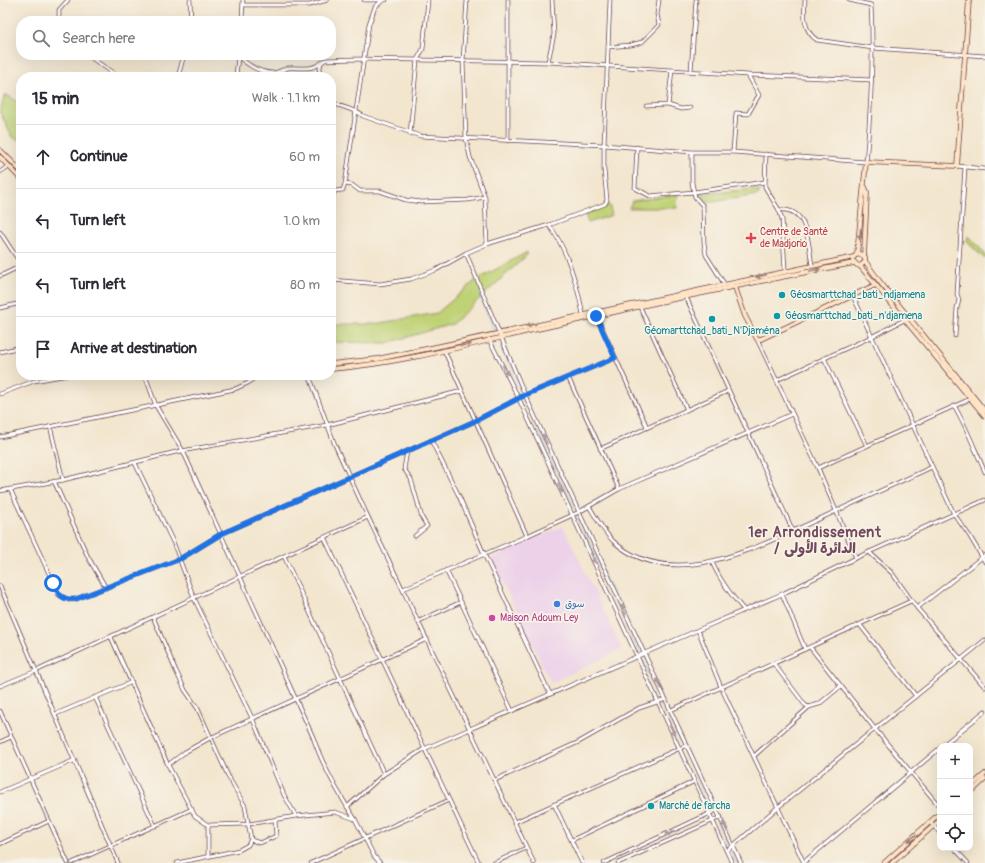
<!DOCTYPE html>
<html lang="en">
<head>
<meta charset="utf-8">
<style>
  :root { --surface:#fff; --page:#f7f7f7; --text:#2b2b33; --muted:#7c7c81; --line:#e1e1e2 }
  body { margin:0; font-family:Pangolin,"Playpen Sans Arabic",sans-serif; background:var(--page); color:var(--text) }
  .controls { position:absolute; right:12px; bottom:12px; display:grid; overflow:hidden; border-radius:8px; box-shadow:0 4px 16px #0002 }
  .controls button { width:36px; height:36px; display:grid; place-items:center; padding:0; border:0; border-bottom:1px solid var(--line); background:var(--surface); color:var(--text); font:20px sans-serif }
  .stop { position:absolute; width:12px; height:12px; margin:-9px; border:3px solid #1a73e8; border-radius:50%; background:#fff }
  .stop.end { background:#1a73e8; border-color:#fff; box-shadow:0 1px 4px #0008 }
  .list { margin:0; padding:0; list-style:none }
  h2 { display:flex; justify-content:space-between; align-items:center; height:52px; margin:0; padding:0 16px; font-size:17px }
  h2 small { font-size:13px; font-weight:400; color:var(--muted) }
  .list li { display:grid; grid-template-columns:26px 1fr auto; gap:12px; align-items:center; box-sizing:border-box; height:64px; padding:0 16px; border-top:1px solid var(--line) }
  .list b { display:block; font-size:15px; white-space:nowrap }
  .list em { font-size:13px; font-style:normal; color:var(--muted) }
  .icon { flex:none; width:22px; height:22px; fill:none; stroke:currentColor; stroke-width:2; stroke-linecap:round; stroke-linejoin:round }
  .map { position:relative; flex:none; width:985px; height:863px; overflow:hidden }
  .search { position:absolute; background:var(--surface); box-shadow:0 4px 16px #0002; left:16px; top:16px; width:320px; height:44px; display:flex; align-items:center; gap:10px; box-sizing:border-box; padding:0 14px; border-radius:16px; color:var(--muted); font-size:15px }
  .panel { position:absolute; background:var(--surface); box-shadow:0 4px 16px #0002; left:16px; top:72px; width:320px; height:308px; border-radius:16px }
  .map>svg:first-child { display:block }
</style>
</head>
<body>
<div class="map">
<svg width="985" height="863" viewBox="0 0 985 863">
  <rect width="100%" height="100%" fill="#f7f3e8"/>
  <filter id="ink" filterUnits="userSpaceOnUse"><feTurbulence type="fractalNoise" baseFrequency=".025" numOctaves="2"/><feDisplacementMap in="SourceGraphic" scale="8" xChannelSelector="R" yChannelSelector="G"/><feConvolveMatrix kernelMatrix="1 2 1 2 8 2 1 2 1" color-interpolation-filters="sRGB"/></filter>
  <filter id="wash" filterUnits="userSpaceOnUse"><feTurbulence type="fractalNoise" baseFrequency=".012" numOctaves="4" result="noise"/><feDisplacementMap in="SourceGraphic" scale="16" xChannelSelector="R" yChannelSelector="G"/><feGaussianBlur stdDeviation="0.9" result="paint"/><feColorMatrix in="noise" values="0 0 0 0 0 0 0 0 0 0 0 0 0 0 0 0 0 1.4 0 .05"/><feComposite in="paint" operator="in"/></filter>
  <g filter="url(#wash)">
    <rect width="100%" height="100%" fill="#f3e6cf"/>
    <!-- built -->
    <polygon fill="#edd1e9" points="563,526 622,649 551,683 491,559"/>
    <!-- green -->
    <g fill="#bfd275" stroke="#847850">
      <polygon points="5,94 21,104 21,141 12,137 0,112"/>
      <polygon points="753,189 760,191 758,195 705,203 703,194"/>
      <polygon points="678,194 677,208 629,208 632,201"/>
      <polygon points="609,205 612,215 588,223 585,214"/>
      <polygon points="969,236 985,254 985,259 966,241"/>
      <polygon points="527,252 527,255 452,324 387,343 331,342 331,324 375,324 437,313 475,281"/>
    </g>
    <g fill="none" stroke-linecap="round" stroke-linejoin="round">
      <!-- stream -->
      <g stroke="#7ebaf0" stroke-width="1">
        <polyline points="479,293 495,331"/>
        <polyline points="501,345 522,394"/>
        <polyline points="525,400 573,507"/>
        <polyline points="577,516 639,652"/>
        <polyline points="643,661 660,699"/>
        <polyline points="664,706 681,743"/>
        <polyline points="684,749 712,810"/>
        <polyline points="717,821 728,846"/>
        <polyline points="731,852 736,863"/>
      </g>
    </g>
  </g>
  <g filter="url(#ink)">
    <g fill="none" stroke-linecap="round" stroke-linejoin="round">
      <!-- street casing -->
      <g stroke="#633d44" stroke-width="4.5">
        <g id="street">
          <polyline points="190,0 191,21"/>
          <polyline points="364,0 386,0"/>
          <polyline points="467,0 463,61 466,138 470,157 485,197 487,244"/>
          <polyline points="508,0 508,141"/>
          <path d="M805 0C804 15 803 31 817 40L873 48 985 56"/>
          <polyline points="243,5 310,5 327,0"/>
          <polyline points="59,21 59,10 68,0"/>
          <polyline points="242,21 243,0"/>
          <polyline points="608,47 631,45 642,42 659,25 657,14 659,0"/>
          <polyline points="87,55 119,77"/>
          <path d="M236 55C246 63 258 73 273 73 278 73 283 69 288 68 300 67 311 71 321 63L318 77"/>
          <polyline points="548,62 554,34 552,0"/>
          <polyline points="321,63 325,60 356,59 548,62 748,75 872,80"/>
          <polyline points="691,71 696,0"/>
          <polyline points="178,77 184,55"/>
          <polyline points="236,77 238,55"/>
          <path d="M331 102C342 108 353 108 363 116L420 136 604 145 692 152H733L866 162C871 110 874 57 871 5L849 0"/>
          <polyline points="668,105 681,109 690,108"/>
          <polyline points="646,106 668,105 672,70"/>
          <polyline points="410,134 417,60 423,49 428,0"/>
          <polyline points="637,147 635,188 650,196 694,192 765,182"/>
          <polyline points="692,152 692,183 695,197 703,206 704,243 706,255 725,285"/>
          <polyline points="733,152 736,113 748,114 759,95 748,75"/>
          <polyline points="766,154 765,187 779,210 782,219 785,270"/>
          <polyline points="957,166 985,169"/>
          <polyline points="0,172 9,166"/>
          <polyline points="345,184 352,185 360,191 380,191 406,200 421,202 468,200 485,197"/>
          <polyline points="331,199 335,191 343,190 345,184 369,24 375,7 382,1"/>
          <path d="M779 210C809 207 808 244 812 265"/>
          <path d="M549 225C568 250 577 284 583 314"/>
          <polyline points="0,232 21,264"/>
          <polyline points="466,253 525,395 741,863"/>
          <polyline points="0,276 21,266"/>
          <polyline points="331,280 380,284 411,279 436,270 466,253 487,244 549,225 605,204 607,200 604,170 604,145 610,0"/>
          <polyline points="853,296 954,514 969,535 985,562"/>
          <polyline points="686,297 793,531 932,467"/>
          <polyline points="640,307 687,410"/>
          <polyline points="0,308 21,303"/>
          <polyline points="596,315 647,427"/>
          <polyline points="955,336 957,308 959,300 957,294 965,167"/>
          <polyline points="489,339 519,399 732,863"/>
          <polyline points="757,339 818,468 856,558 985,500"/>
          <polyline points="0,352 21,347"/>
          <polyline points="824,358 867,446"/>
          <path d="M145 375 156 406 183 451 313 737C323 767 338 793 355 819"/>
          <polyline points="309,375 335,445 368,517 534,863"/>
          <polyline points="568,377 619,489"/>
          <polyline points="777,380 871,337 906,319"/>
          <polyline points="0,394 34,381 68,375"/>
          <path d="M955 407C967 428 975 450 985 472"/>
          <polyline points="50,426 63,480"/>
          <polyline points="0,437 235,389 248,383 258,375"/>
          <polyline points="431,440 459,496 484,554 550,694"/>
          <polyline points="600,449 728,391"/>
          <polyline points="407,451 404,469 411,479 422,518 427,526 415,536"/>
          <polyline points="135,463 173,542 194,598 253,720 284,795 296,816 335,812 355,819 374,856 380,863"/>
          <polyline points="818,468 970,399"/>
          <polyline points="54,481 88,557 106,588"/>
          <polyline points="10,489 59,595 69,600 76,599 180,559 221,534 475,421 525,395 615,358"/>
          <polyline points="0,491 63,480 176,452 327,425 462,391"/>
          <path d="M589 506C596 518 603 531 613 541 665 588 738 556 793 531"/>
          <polyline points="527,536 579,512 619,489 792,414"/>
          <polyline points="324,537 479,863"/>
          <polyline points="869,552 892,573 917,608 985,687"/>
          <polyline points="284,556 384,774"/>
          <path d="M712 562C720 581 731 595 744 610"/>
          <polyline points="446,570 512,711"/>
          <polyline points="0,586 118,863"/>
          <polyline points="403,589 527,536 444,350"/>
          <polyline points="782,594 805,649"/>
          <polyline points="917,608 985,555"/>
          <polyline points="153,617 176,671 185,690 198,709 229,778 245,806 251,839 248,845 239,850 177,863"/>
          <polyline points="419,621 461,602"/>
          <polyline points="860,625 916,696"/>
          <polyline points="111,637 168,765 195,816 208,825 208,857"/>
          <polyline points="810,647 875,729 940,807"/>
          <polyline points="774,664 805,705 809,707"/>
          <polyline points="0,686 36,671 368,517"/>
          <polyline points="95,697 155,826"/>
          <polyline points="671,710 911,601"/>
          <polyline points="0,711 68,863"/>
          <polyline points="56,714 132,682"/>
          <polyline points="0,742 11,737"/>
          <polyline points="942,746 985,711"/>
          <polyline points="754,756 809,707 819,704 841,686"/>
          <polyline points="168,765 185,752 210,738 427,639"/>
          <polyline points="495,780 579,742 639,708 666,699"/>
          <polyline points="0,792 75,760"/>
          <polyline points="554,804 582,863"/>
          <polyline points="347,807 384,774 424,749 698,630"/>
          <polyline points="515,822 687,745"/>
          <polyline points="930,822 940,833"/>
          <polyline points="208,825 249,824 296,816"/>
          <polyline points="251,840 260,843 276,836 275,820"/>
          <polyline points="572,840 695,781"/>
          <polyline points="0,844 49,821"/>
          <polyline points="954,848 968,863"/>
          <polyline points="727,851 777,808 985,640"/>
          <polyline points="804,862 940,748"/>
          <polyline points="72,863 192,809"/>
          <polyline points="311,863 449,800"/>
          <polyline points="494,863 526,848"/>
          <polyline points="604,863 717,810"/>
          <polyline points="618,863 721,817"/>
          <polyline points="804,863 721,687 698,630 782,594 856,558"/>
        </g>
      </g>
      <!-- secondary casing -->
      <g stroke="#633d44" stroke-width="5.5">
        <g id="secondary">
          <polyline points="0,150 21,171"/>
          <polyline points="0,157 21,179"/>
          <polyline points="857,254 866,162 957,166 969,0"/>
          <polyline points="856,255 860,254 865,257 865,262 860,266"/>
          <polyline points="864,255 867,192 865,187"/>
          <polyline points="853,261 857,265 860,266 985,416"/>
          <polyline points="865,261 880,282 985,411"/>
          <polyline points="735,287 745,316 757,339 761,339 875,285"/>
          <polyline points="331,364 377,359 431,348 854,257"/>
          <path d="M331 369C405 363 479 342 551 326 652 303 753 282 854 263"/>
          <polyline points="970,787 985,774"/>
          <polyline points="970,793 985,779"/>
          <polyline points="884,863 940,813"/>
          <polyline points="892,863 940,820"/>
        </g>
      </g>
      <!-- street -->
      <use href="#street" stroke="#fff" stroke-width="3"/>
      <!-- secondary -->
      <use href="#secondary" stroke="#ffe4c6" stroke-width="4"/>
    </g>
    <!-- one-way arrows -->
    <defs><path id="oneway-solid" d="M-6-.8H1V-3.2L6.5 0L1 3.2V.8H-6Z"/></defs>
    <g fill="#a48278">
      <use href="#oneway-solid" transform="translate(860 234) rotate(97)"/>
      <use href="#oneway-solid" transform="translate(815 270) rotate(-12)"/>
      <use href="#oneway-solid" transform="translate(761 276) rotate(167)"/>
      <use href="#oneway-solid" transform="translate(531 325) rotate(168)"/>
      <use href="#oneway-solid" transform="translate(466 345) rotate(-12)"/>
      <use href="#oneway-solid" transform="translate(912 838) rotate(139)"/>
    </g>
    <g fill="#ae9aa0">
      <use href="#oneway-solid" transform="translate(505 370) rotate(64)"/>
      <use href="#oneway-solid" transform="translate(545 439) rotate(-115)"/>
      <use href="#oneway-solid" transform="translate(560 488) rotate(65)"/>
      <use href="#oneway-solid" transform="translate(593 558) rotate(65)"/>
      <use href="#oneway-solid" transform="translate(624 610) rotate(-115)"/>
      <use href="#oneway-solid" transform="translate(659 684) rotate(-115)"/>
      <use href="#oneway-solid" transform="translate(672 730) rotate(64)"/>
      <use href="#oneway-solid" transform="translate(725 827) rotate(-114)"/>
      <use href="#oneway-solid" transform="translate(670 833) rotate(155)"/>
    </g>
  </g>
  <g fill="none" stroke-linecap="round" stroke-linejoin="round" filter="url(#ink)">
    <!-- route -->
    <path stroke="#1a73e8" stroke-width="5" d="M53 583C59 595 62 601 76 599L180 559 221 534 475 421 525 395 615 358 596 316"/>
  </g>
  <!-- markers -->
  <path fill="#e0444e" stroke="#f7f3e8" stroke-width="1.5" d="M749 232h4v4h4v4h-4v4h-4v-4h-4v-4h4z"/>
  <g fill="#0f9aa8" stroke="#f7f3e8" stroke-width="1.5">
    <circle cx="782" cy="295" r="4"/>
    <circle cx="777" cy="316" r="4"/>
    <circle cx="712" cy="319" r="4"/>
    <circle cx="651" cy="806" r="4"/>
  </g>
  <circle fill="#3f7fe0" stroke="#f7f3e8" stroke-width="1.5" cx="557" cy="604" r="4"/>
  <circle fill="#d1479c" stroke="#f7f3e8" stroke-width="1.5" cx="492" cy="618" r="4"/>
  <g text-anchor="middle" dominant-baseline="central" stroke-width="3.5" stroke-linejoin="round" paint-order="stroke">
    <!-- health labels -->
    <g font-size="10" fill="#be3a42" stroke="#f7f3e8" text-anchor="start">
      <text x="760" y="232">Centre de Santé<tspan x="760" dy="12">de Madjorio</tspan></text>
    </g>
    <!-- culture labels -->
    <g font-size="10" fill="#0d838f" stroke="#f7f3e8" text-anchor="start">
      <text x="790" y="295">Géosmarttchad_bati_ndjamena</text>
      <text x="785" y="316">Géosmarttchad_bati_n'djamena</text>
      <text x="712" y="331" text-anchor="middle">Géomarttchad_bati_N'Djaména</text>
      <text x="659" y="806">Marché de farcha</text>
    </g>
    <!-- shop labels -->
    <g font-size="10" fill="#366cbe" stroke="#f7f3e8" text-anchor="start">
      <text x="565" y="604">سوق</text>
    </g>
    <!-- hotel labels -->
    <g font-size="10" fill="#b23c85" stroke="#f7f3e8" text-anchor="start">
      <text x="500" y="618">Maison Adoum Ley</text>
    </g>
    <!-- district labels -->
    <g font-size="14" font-weight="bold" letter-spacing="1" fill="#72495c" stroke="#f7f3e8">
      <text x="815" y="532">1er Arrondissement<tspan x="815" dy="16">/ الدائرة الأولى</tspan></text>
    </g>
  </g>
</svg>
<div class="controls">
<button>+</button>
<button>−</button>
<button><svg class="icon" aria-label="locate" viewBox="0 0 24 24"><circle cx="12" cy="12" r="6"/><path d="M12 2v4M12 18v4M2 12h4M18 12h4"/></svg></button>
</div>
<div class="stop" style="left:53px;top:583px"></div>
<div class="stop end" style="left:596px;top:316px"></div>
<div class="search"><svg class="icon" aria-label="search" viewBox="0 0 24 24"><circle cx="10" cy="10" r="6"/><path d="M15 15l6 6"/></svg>Search here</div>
<section class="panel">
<h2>15 min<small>Walk · 1.1 km</small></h2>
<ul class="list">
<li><svg class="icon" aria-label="ahead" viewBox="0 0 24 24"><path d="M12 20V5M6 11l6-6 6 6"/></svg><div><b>Continue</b></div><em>60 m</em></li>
<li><svg class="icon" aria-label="left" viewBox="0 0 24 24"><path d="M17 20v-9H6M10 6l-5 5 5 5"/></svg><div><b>Turn left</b></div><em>1.0 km</em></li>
<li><svg class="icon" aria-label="left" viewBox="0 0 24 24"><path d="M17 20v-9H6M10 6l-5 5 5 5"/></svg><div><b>Turn left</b></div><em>80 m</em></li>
<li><svg class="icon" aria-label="arrive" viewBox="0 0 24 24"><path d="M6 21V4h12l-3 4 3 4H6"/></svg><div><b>Arrive at destination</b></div></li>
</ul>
</section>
</div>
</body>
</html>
